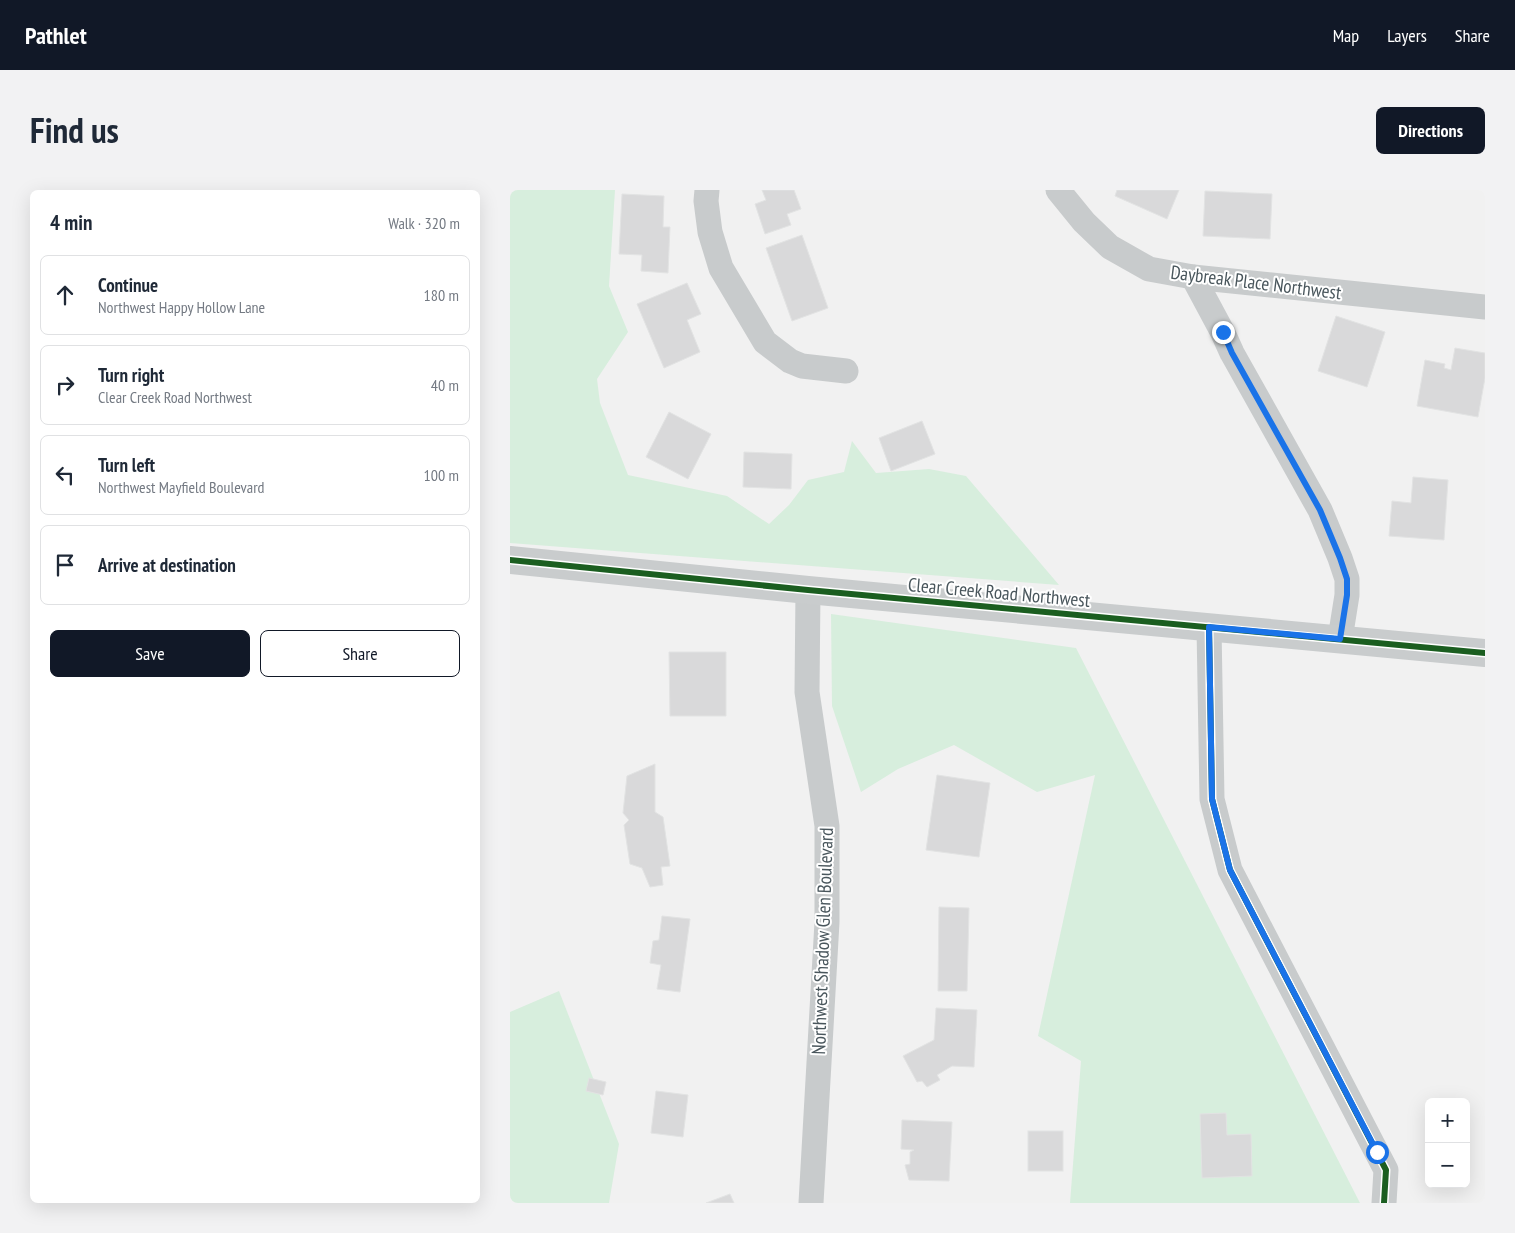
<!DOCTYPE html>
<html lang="en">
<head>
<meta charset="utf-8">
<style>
  :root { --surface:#fff; --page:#f2f2f3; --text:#1f2937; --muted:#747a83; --line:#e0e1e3; --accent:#111827 }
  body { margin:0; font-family:"PT Sans Narrow",sans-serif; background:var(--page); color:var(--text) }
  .controls { position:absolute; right:15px; bottom:15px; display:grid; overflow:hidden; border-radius:8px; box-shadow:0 5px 20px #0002 }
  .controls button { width:45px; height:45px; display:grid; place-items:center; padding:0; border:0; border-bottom:1px solid var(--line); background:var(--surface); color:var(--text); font:25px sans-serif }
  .stop { position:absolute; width:15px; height:15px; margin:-11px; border:4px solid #1a73e8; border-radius:50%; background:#fff }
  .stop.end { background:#1a73e8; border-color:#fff; box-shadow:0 1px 5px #0008 }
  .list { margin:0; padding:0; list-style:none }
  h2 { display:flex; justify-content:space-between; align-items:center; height:65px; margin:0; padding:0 20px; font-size:21px }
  h2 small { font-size:16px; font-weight:400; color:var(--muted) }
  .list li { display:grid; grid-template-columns:32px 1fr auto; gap:15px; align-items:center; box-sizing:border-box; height:80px; margin:0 10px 10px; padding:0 10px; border:1px solid var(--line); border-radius:8px }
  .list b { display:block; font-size:19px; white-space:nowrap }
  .list p { margin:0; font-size:16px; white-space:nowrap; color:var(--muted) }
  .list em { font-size:16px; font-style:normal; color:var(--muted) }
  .actions { display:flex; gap:10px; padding:15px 20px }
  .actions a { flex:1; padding:11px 0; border:1px solid var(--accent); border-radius:8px; text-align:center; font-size:18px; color:var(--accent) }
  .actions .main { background:var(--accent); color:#fff }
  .icon { flex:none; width:28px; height:28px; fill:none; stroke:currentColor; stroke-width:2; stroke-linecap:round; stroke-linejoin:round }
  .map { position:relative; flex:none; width:975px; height:1013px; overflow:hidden; border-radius:8px }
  header { display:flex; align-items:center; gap:30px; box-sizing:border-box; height:70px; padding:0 25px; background:var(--accent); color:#fff }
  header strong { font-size:24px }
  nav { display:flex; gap:28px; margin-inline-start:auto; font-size:18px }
  .intro { display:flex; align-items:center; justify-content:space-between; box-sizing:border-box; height:120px; padding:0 30px }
  h1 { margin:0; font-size:35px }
  .button { padding:12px 22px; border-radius:8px; background:var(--accent); color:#fff; font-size:18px; font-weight:700 }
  main { display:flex; gap:30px; padding:0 30px }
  aside { flex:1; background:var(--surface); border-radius:8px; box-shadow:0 5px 20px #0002 }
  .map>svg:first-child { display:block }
</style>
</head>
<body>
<header>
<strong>Pathlet</strong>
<nav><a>Map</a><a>Layers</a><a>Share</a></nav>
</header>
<div class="intro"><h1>Find us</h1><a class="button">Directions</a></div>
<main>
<aside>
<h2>4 min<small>Walk · 320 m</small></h2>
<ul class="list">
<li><svg class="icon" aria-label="ahead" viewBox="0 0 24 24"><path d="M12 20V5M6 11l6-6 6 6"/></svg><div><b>Continue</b><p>Northwest Happy Hollow Lane</p></div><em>180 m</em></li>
<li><svg class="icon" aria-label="right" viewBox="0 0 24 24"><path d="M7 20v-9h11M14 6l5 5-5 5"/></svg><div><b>Turn right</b><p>Clear Creek Road Northwest</p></div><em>40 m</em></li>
<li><svg class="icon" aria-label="left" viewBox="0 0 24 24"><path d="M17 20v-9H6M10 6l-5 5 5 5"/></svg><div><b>Turn left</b><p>Northwest Mayfield Boulevard</p></div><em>100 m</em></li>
<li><svg class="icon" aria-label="arrive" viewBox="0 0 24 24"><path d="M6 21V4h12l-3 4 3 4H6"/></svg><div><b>Arrive at destination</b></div></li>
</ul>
<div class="actions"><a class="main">Save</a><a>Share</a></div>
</aside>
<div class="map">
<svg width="975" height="1013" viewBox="0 0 975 1013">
  <rect width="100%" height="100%" fill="#f1f1f1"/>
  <!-- green -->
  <g fill="#d7eedd">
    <polygon points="0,0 105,0 99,96 118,142 87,189 90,213 118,285 217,306 259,334 279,315 298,290 334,282 342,251 366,283 419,279 456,286 549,395 0,353"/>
    <polygon points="321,424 566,458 850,1013 560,1013 571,871 528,846 585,585 527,602 444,555 388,579 351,602 322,516"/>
    <polygon points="49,801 109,954 99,1013 0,1013 0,822"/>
  </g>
  <!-- building -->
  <g fill="#d9d9da" stroke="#e2e3e3">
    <polygon points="252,0 284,0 291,19 277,24 281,35 255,44 245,14 256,10"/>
    <polygon points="607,0 669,0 657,29 605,6"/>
    <polygon points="695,1 762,4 760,49 693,46"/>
    <polygon points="112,4 154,6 153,37 160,37 158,83 131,81 132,65 109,64"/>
    <polygon points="292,45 318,118 282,131 256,58"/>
    <polygon points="177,93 191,124 177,130 190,162 154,178 127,114"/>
    <polygon points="826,126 875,142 857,197 808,181"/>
    <polygon points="945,158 975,163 975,188 968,227 907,216 915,170 935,174 934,178 941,180"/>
    <polygon points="159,222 201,244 178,289 136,267"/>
    <polygon points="412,231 425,264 381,281 369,248"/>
    <polygon points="234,262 282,264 281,299 233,297"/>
    <polygon points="903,287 938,290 934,350 879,346 882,311 901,313"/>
    <polygon points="159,462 216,462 216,526 160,526"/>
    <polygon points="145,574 145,622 153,627 160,676 151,677 153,695 140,697 132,678 120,674 114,635 119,630 113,623 117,586"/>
    <polygon points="427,585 480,593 469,667 416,660"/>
    <polygon points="429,717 459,718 457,801 428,801"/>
    <polygon points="152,726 180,729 170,802 147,799 151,775 140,773 143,751 149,750"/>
    <polygon points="426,818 467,820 464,877 442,876 427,885 430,890 417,897 412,891 407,892 393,866 424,850"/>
    <polygon points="79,888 96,892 93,905 76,901"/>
    <polygon points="146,901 178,905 173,947 141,943"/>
    <polygon points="716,923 717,945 741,944 742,986 692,988 690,924"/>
    <polygon points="392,930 442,932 439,991 399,990 395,975 400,974 400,962 404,960 391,959"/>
    <rect x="518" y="941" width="35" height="40"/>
    <polygon points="220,1004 224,1013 196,1013"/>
  </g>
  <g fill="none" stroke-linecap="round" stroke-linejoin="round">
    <!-- street -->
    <g stroke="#c8cbcc" stroke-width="25">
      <polyline points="197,0 196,11 200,42 211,78 255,152 280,171 292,176 336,181"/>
      <polyline points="548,0 574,32 600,57 639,79 683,87 975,117"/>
      <polyline points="683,87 713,143 722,163 810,320 830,368 837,389 837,405 830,449"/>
      <polyline points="298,400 297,502 317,636 317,732 301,1013"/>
      <polyline points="699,437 702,609 720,680 876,980 874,1013"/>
    </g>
    <!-- secondary -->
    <polyline stroke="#c9cccd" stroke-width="28" points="0,370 298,400 975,463"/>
    <!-- cycleway casing -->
    <g stroke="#fff" stroke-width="9">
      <g id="cycleway">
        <polyline points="0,370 298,400 975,463"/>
        <polyline points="699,437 702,609 720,680 876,980 874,1013"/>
      </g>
    </g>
    <!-- cycleway -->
    <use href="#cycleway" stroke="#1b5e20" stroke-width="6"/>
  </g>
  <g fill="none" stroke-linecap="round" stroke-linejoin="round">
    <!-- route -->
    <polyline stroke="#1a73e8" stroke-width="6" points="713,142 722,163 810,320 830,368 837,389 837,405 830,449 699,437 702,609 720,680 867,962"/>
  </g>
  <g text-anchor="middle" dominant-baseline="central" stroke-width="4" stroke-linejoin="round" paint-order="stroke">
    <!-- street labels -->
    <g font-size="19" fill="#49565c" stroke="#fff">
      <text transform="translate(746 92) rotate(7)">Daybreak Place Northwest</text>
      <text transform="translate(489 402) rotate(5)">Clear Creek Road Northwest</text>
      <text transform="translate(312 751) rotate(-88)">Northwest Shadow Glen Boulevard</text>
    </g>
  </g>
</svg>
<div class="controls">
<button>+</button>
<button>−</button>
</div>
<div class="stop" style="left:867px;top:962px"></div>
<div class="stop end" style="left:713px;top:142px"></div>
</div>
</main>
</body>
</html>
